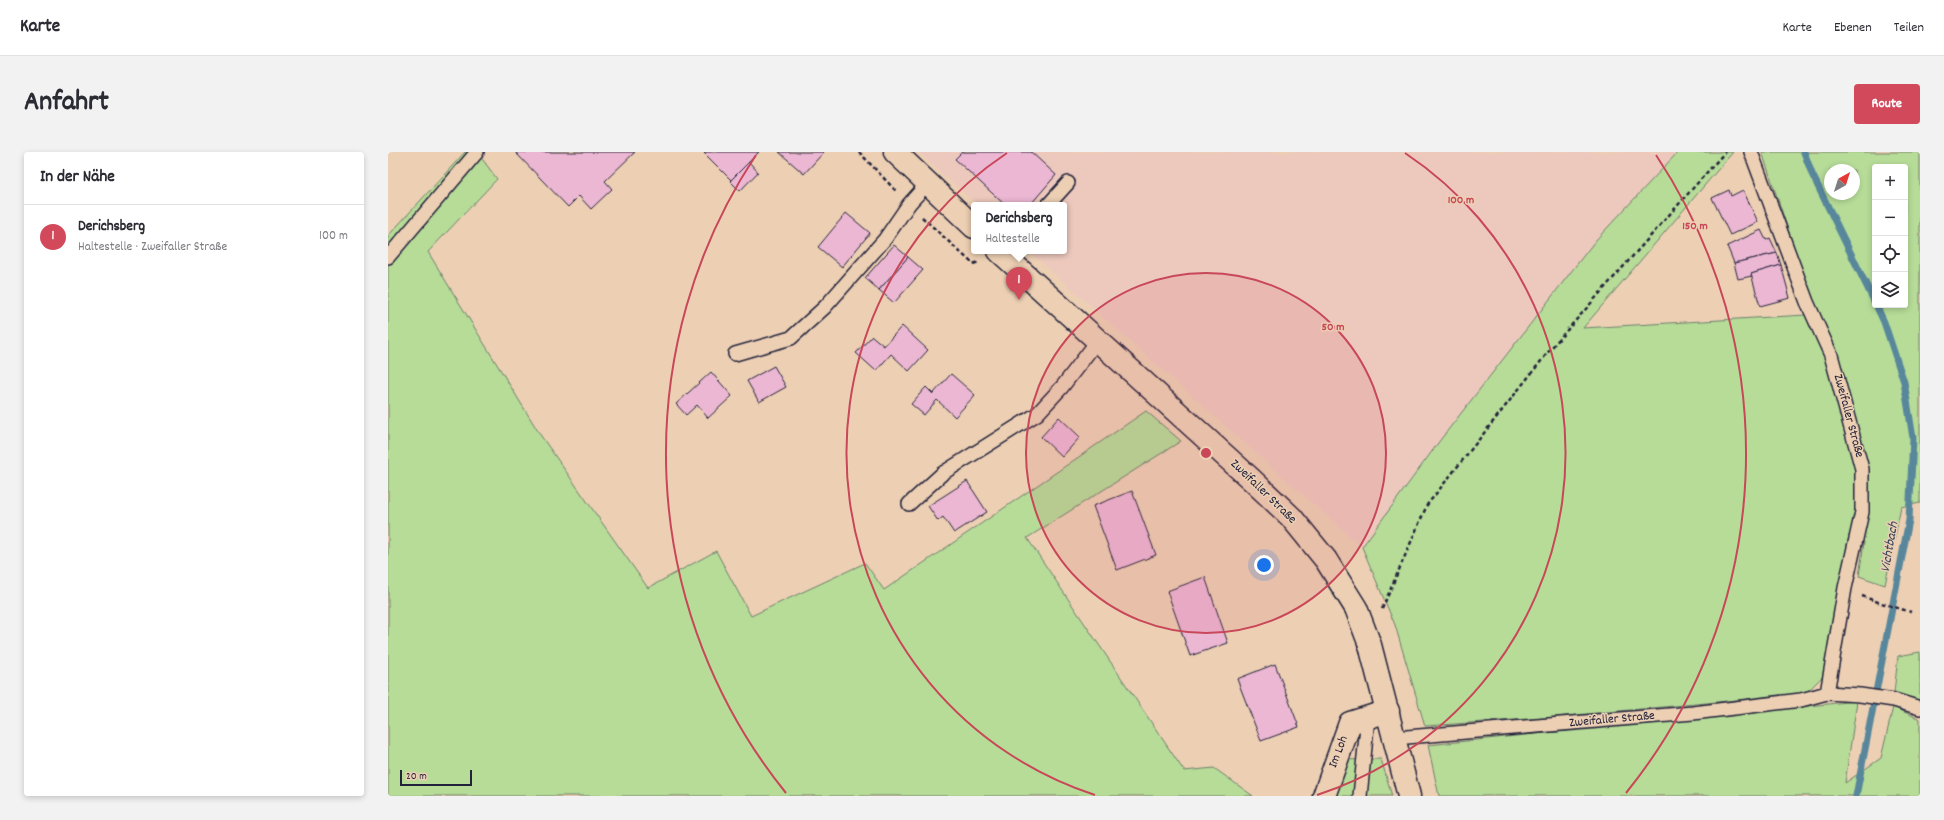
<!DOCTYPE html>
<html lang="de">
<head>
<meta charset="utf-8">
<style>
  :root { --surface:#fff; --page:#f2f2f3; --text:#2b2b33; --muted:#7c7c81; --line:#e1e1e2; --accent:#d1495b }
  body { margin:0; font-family:Dekko,sans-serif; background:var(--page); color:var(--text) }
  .controls { position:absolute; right:12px; top:12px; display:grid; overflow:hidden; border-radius:4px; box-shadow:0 2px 6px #0003 }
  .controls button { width:36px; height:36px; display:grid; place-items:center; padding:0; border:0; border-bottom:1px solid var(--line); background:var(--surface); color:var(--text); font:20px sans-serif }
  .compass { position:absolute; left:1436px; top:12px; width:36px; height:36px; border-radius:50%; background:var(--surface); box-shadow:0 2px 6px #0003; rotate:39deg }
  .scale { position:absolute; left:12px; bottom:10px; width:72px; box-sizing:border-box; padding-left:4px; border:2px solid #22223b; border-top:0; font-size:11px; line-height:14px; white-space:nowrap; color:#22223b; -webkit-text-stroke:3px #edd0b4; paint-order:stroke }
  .you { position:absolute; left:876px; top:413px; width:14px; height:14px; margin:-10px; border:3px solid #fff; border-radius:50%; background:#1a73e8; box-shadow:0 0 0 6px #1a73e833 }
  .badge { display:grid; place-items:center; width:26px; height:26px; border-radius:50%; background:var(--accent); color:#fff; font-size:13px; font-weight:700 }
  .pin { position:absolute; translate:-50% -33px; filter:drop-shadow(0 1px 2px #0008) }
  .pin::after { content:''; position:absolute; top:21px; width:14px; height:12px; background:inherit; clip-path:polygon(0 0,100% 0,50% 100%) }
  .popup { position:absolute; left:583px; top:50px; width:96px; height:52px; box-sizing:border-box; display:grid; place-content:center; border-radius:4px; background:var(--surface); filter:drop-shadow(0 1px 3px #0005); font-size:13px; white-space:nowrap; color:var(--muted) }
  .popup b { font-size:15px; color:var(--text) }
  .popup::after { content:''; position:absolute; left:50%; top:100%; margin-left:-8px; border:8px solid transparent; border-top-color:var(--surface) }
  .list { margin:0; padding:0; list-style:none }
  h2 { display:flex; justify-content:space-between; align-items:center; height:52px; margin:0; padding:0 16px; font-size:17px }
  h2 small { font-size:13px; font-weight:400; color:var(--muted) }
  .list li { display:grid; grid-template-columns:26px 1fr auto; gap:12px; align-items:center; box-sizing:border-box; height:64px; padding:0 16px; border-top:1px solid var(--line) }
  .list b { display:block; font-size:15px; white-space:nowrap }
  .list p { margin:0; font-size:13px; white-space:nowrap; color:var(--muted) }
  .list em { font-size:13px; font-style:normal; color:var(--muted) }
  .icon { flex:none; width:22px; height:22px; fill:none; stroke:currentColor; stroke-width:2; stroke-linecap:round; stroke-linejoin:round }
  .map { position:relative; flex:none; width:1532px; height:644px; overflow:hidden; border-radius:4px }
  header { display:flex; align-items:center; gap:24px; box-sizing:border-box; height:56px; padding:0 20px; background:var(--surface); border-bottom:1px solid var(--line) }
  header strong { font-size:19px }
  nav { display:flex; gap:22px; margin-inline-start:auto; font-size:14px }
  .intro { display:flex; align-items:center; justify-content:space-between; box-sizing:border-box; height:96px; padding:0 24px }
  h1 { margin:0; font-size:28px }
  .button { padding:10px 18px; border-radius:4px; background:var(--accent); color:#fff; font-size:14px; font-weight:700 }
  main { display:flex; gap:24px; padding:0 24px }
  aside { flex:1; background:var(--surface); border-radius:4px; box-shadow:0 2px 6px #0003 }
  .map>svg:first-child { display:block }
</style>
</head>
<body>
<header>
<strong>Karte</strong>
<nav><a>Karte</a><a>Ebenen</a><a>Teilen</a></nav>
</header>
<div class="intro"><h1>Anfahrt</h1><a class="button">Route</a></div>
<main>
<aside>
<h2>In der Nähe<small></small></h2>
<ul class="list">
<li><span class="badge">1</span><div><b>Derichsberg</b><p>Haltestelle · Zweifaller Straße</p></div><em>100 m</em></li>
</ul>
</aside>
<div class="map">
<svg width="1532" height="644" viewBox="0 0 1532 644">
  <rect width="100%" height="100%" fill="#edd0b4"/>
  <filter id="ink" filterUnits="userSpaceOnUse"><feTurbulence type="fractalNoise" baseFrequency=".025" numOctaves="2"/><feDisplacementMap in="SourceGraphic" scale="8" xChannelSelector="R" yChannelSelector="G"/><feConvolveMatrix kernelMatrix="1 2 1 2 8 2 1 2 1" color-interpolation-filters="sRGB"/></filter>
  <g filter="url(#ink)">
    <!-- built -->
    <polygon fill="#edc8bd" points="530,0 1290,0 1207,89 1053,287 974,395 641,99 676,99 676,53 589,53"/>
    <!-- green -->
    <g fill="#b6dc98" stroke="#6c7f6a" fill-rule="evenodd">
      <polygon points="77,0 89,0 109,27 40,100 153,284 260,436 328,399 363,464 477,411 496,438 758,259 793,289 639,386 796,619 826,616 865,644 0,644 0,84"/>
      <path d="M1290 0H1345L1195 176 1418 163 1425 152 1374 0H1532V351L1513 355 1497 433 1471 424 1476 390 1461 383 1435 524 1417 542 1154 566 1037 574 1007 473 974 395 1053 287 1207 89ZM1487 15H1517V153H1487ZM1442 18H1466V42H1442Z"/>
      <polygon points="1532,500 1532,551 1506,541 1510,504"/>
      <polygon points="1469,549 1457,631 1493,606 1505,555 1532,567 1532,644 1051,644 1040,593"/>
      <polygon points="993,607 1004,644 948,644 955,608"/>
    </g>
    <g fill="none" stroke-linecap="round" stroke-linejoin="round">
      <!-- stream -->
      <g stroke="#59879c" stroke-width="7">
        <polyline points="1416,0 1424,22 1487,151"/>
        <polyline points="1468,644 1521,368 1525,286 1516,230 1496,170 1488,153"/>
      </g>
    </g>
    <!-- building -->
    <g fill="#ecb7d3" stroke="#22223b">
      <polygon points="127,0 247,0 217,29 224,37 203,57 191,44 180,55"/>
      <polygon points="317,0 371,0 343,28 316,1"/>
      <polygon points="391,0 436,0 416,22"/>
      <polygon points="574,0 643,0 668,23 642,53 617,53 567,7"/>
      <polygon points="361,10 370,20 352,39 342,29"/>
      <polygon points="1341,38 1343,44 1355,38 1370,70 1342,83 1324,46"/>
      <polygon points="458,61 482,81 454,115 430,95"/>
      <polygon points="1373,78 1378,88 1382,86 1389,101 1346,111 1339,94"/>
      <polygon points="506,93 520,105 491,138 477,126"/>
      <polygon points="1389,101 1393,113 1363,122 1364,124 1350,127 1346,111"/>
      <polygon points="520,105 535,118 506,151 491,138"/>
      <polygon points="1393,113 1402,146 1372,154 1363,122"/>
      <polygon points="514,174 540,198 521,219 503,202 488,219 468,201 484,184 496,194"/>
      <polygon points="386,214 398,235 371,250 359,229"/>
      <polygon points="323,220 344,244 320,266 309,253 298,263 288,252"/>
      <polygon points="563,222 587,243 567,265 549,248 536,263 523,252 538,235 545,242"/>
      <polygon points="671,265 692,285 674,305 653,285"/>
      <polygon points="579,329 599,360 566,381 555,365 550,369 540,354"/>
      <polygon points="744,339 768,403 729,418 705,354"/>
      <polygon points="817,425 840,491 802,504 779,439"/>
      <polygon points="887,512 911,575 873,589 849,527"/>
    </g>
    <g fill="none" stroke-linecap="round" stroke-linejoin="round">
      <!-- lane casing -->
      <g stroke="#22223b" stroke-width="16">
        <g id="lane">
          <polyline points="1363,0 1419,150 1443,203 1474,317 1474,360 1457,436 1439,541"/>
          <polyline points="660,53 680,31"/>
          <polyline points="0,105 89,0"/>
          <polyline points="347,202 403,186 437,155 497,87 521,52 539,32"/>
          <polyline points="521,352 555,321 649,262 674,235 710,188"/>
          <polyline points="1007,586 1305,561 1413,548 1439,541 1472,543 1506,548 1532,556"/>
          <polyline points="972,644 980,565"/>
        </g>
      </g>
      <!-- street casing -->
      <g stroke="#22223b" stroke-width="25">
        <polyline id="street" points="936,644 962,571 1000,559"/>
      </g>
      <!-- secondary casing -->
      <g stroke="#22223b" stroke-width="25">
        <g id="secondary">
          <polyline points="507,0 586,75"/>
          <polyline points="611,99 864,328 903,365 938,408 968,456 982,493 1021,644"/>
        </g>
      </g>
      <!-- path -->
      <g stroke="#22223b" stroke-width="2.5" stroke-dasharray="4 3" stroke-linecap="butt">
        <polyline points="471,0 508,39"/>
        <polyline points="534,65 585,112 591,110"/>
        <polyline points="1474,444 1490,450 1523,460"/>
        <polyline points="994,457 1039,353 1165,194 1337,0"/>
      </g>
      <!-- lane -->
      <use href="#lane" stroke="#edd0b4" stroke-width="13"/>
      <!-- street -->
      <use href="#street" stroke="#edd0b4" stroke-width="22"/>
      <!-- secondary -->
      <use href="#secondary" stroke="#edd0b4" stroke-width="22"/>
    </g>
  </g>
  <!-- distance rings -->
  <circle cx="818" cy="301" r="180" fill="#c84759" fill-opacity=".12"/>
  <g fill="none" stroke="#c84759" stroke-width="2">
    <circle cx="818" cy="301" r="180"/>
    <path d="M707 643A360 360 0 0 1 619 1M1017 1A360 360 0 0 1 929 643"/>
    <path d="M398 641A540 540 0 0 1 368 3M1268 3A540 540 0 0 1 1238 641"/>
  </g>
  <g text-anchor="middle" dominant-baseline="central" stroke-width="3" stroke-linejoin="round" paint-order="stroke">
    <!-- street labels -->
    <g font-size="13" fill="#22223b" stroke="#edd0b4">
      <text transform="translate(1460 264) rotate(75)">Zweifaller Straße</text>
      <text transform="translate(875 340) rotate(44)">Zweifaller Straße</text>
      <text transform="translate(1224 568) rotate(-5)">Zweifaller Straße</text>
      <text transform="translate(951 600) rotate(-69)">Im Loh</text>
    </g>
    <!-- water labels -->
    <g font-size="14" font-style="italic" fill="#34445b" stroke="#edd0b4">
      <text transform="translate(1502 395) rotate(-80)">Vichtbach</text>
    </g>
  </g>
  <circle cx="818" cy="301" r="6" fill="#c84759" stroke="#edd0b4" stroke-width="2"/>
  <g font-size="12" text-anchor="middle" font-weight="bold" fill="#c84759" stroke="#edd0b4" stroke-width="3" stroke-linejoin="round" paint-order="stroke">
    <text x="1073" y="51">100 m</text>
    <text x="1307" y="77">150 m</text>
    <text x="945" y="178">50 m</text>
  </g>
</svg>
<div class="controls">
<button>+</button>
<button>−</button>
<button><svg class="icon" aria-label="locate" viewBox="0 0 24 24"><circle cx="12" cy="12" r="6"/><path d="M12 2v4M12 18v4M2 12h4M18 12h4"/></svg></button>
<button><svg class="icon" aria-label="layers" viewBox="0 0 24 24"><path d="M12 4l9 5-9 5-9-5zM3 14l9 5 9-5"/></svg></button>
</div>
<svg class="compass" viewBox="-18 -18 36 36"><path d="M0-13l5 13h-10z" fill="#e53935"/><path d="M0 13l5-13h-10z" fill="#7c7c81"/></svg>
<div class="scale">20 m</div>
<div class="you"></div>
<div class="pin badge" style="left:631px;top:148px">1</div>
<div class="popup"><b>Derichsberg</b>Haltestelle</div>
</div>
</main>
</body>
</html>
